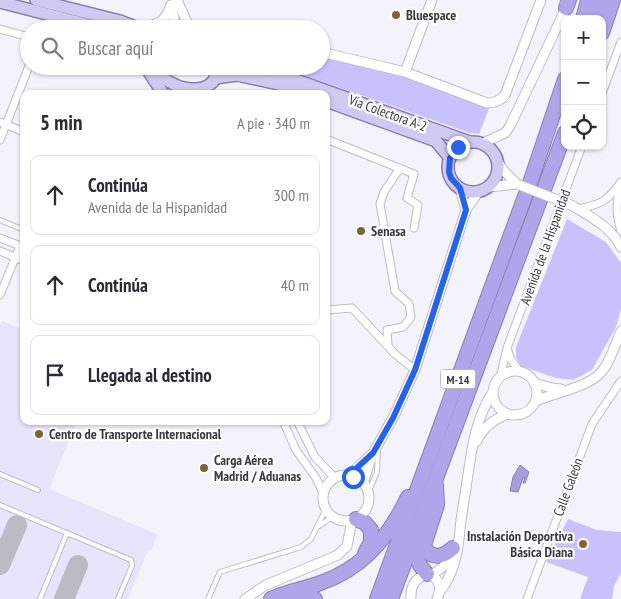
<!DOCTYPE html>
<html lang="es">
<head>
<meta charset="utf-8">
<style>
  :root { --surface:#fff; --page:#f7f7f7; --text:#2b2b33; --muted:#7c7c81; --line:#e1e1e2 }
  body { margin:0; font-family:"PT Sans Narrow",sans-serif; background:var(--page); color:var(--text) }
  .controls { position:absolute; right:15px; top:15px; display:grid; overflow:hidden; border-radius:10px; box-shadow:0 1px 4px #0004 }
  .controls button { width:45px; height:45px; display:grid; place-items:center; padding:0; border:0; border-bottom:1px solid var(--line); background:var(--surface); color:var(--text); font:25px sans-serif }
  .stop { position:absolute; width:15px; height:15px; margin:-11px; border:4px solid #2563eb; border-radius:50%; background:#fff }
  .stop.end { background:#2563eb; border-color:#fff; box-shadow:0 1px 5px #0008 }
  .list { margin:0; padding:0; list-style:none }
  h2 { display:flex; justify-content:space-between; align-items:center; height:65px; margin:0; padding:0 20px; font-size:21px }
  h2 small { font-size:16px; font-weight:400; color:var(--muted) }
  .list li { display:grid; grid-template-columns:32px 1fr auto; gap:15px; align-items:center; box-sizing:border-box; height:80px; margin:0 10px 10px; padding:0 10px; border:1px solid var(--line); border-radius:10px }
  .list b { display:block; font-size:19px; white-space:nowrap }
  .list p { margin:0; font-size:16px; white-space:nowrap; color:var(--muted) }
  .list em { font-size:16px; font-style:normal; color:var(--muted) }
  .icon { flex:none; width:28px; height:28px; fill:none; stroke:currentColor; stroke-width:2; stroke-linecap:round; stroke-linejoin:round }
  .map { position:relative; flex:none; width:621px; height:599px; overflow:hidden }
  .search { position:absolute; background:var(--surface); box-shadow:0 1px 4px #0004; left:20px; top:20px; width:310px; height:55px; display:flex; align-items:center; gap:12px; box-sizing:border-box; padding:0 18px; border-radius:28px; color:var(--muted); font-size:19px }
  .panel { position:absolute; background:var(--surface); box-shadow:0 1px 4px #0004; left:20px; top:90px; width:310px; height:335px; border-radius:10px }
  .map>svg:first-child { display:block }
</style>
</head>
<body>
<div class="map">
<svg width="621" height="599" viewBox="0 0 621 599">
  <rect width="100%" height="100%" fill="#f4f3fc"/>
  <!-- built -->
  <polygon fill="#e7e4fb" points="2,321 24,330 24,421 77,421 49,489 157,534 151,551 148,550 128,599 0,599 0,325"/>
  <!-- green -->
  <g fill="#c9c1fb">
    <polygon points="321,55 408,76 490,106 479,134 470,133 278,66 321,66"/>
    <polygon points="567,219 606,242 621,263 621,309 616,327 592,370 573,380 556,378 521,366 516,357 516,347"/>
    <polygon points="568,519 597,530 621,532 621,573 614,586 612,599 580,599 588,577 546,562"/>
  </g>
  <!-- water -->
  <polygon fill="#a89fdc" stroke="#8780ae" points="520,465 529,472 525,483 523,483 525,478 523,478 518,492 510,491 513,477"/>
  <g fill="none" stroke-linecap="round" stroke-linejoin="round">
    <!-- taxiway -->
    <g stroke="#bcbac3" stroke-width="20">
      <polyline points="0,565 17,525"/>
      <polyline points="64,599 78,565"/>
    </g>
    <!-- service casing -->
    <g stroke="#bdbacf" stroke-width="6">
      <g id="service">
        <polyline points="0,220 24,230"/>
        <polyline points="0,474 38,490"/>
        <polyline points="368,493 377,472 378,450"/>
        <polyline points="0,505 131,560 132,566 118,599"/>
        <polyline points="319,526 332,517"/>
        <polyline points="40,599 67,533"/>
        <polyline points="208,599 220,572 301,547 311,539 326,509"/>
      </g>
    </g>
    <!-- minor casing -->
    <g stroke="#bdbacf" stroke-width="9">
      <g id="minor">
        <polyline points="0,29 29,37"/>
        <polyline points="113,66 121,68"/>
        <polyline points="602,93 621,42"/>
        <polyline points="0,122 24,132"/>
        <polyline points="326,139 414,174 407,198 418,205 414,228"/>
        <polyline points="0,140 29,66"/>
        <path d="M620 187C616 203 616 215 621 231"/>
        <path d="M583 208C604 203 608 200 621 182"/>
        <polyline points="0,238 23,247"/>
        <polyline points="0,251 24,261"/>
        <polyline points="0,295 20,246"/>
        <polyline points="326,310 352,308 395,354 415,370"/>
        <polyline points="388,346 387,330 403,327 411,317 409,304 395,291 380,204 384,192 400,168"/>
        <polyline points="508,351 510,358 520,372"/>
        <polyline points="500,378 507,348 582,146"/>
        <polyline points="283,421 296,450 316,478 323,493"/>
        <polyline points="297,421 315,457 335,478"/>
        <polyline points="527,599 592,424 621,381"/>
      </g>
    </g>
    <!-- tertiary casing -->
    <g stroke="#bdbacf" stroke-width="11">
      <g id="tertiary">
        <polyline points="177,0 190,29"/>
        <polyline points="171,5 174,18 172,29"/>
        <path d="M139 28C156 24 165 24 171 5"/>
        <path d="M321 52 405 72 487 103C495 103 500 101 505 95L541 0"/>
        <polyline points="405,72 432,0"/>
        <polyline points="483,143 505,133 510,126 566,8 565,3"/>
        <polyline points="498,162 503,170 517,184"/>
        <polyline points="489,187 517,184"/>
        <polyline points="460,188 466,210"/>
        <path d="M573 206C591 217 611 227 621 247"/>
        <circle cx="515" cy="393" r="22"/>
        <polyline points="534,383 552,388 561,389"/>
        <path d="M536 401C557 391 593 388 605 367 612 356 616 343 621 331"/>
        <path d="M476 442C483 427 494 419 508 414"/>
        <circle cx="346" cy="498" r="23"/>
        <polyline points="348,476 373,453 393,418 415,370 466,210 479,191"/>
        <polyline points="363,483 372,455"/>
        <path d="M431 575C441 569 448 564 452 553"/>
        <path d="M440 591C454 575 458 551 460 530 461 516 464 502 466 488 471 455 474 420 493 392"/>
        <polyline points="245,599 266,585 338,555 347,546 352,520"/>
        <path d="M411 599C410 586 415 578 427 574 440 577 442 588 437 599"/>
      </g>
    </g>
    <!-- primary casing -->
    <g stroke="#877faf" stroke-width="14">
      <g id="primary">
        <polyline points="36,0 120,21 141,29"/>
        <polyline points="0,2 105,29"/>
        <polyline points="145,66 162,92"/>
        <path d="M154 66C167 92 217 101 219 66"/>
        <polyline points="249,66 261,68 282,75 470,142"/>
        <polyline points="215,78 237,75 279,84 307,94"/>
        <polyline points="326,101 436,141 450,158"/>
        <circle cx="473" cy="167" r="25"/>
      </g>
    </g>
    <!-- motorway casing -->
    <g stroke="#877faf" stroke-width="16">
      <g id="motorway">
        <polyline points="566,8 569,0"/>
        <polyline points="583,19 588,0"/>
        <polyline points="594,19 600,0"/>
        <polyline points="602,33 613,0"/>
        <path d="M436 485 437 505 425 542 424 547C432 560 443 557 453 548"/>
        <polyline points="356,519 365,523 371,530 371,542 365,553"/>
        <path d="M421 539C415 556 415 561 427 574"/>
        <path d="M271 599C287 591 305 589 323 582 363 568 390 535 408 497"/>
        <polyline points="293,599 308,597 315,599"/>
        <polyline points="377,599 531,180 565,79"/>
        <polyline points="391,599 565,133"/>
      </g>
    </g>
    <!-- service -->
    <use href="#service" stroke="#fff" stroke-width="4"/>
    <!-- minor -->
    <use href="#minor" stroke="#fff" stroke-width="7"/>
    <!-- tertiary -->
    <use href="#tertiary" stroke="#fff" stroke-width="9"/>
    <!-- primary -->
    <use href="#primary" stroke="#d0c9f2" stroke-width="11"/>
    <!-- motorway -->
    <use href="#motorway" stroke="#b0a5ea" stroke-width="14"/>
    <!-- tertiary-bridge casing -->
    <g stroke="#bdbacf" stroke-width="11" stroke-linecap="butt">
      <polyline id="tertiary-bridge" points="517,184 573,206"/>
    </g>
    <!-- tertiary-bridge -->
    <use href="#tertiary-bridge" stroke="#fff" stroke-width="9"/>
  </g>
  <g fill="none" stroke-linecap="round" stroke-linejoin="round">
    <!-- route -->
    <polyline stroke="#2563eb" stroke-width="6" points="353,477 348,476 373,453 393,418 415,370 466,210 460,188 451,178 449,172 450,158 458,147"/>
  </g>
  <!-- markers -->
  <g fill="#7d6435" stroke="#fff" stroke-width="2">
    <circle cx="396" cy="15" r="5"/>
    <circle cx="361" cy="231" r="5"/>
    <circle cx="39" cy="434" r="5"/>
    <circle cx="204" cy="468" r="5"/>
    <circle cx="583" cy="544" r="5"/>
  </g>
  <g text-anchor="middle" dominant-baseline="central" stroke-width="4.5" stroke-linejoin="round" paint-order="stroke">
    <!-- shield labels -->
    <rect fill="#fff" stroke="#75747a" stroke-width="1" x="440.5" y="369.5" width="35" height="19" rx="4"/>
    <g font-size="12" font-weight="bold" fill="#3a3941">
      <text x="458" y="379">M-14</text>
    </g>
    <!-- poi labels -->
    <g font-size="14" font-weight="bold" fill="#3a3941" stroke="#fff" text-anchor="start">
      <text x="406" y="15">Bluespace</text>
      <text x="371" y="231">Senasa</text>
      <text x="49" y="434">Centro de Transporte Internacional</text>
      <text x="214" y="460">Carga Aérea<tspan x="214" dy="16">Madrid / Aduanas</tspan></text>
      <text x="573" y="536" text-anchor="end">Instalación Deportiva<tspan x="573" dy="16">Básica Diana</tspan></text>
    </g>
    <!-- street labels -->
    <g font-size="14" fill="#3a3941" stroke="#fff">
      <text transform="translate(388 113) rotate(20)">Vía Colectora A-2</text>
      <text transform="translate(545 247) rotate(-70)">Avenida de la Hispanidad</text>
      <text transform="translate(568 487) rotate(-70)">Calle Galeón</text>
    </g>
  </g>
</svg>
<div class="controls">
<button>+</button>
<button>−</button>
<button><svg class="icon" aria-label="locate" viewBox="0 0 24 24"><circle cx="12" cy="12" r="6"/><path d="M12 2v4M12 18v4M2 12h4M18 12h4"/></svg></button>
</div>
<div class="stop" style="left:353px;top:477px"></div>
<div class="stop end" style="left:458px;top:147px"></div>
<div class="search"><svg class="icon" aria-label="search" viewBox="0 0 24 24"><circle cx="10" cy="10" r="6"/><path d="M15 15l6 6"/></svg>Buscar aquí</div>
<section class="panel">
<h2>5 min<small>A pie · 340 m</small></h2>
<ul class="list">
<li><svg class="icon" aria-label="ahead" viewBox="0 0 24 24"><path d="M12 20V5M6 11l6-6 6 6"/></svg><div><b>Continúa</b><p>Avenida de la Hispanidad</p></div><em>300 m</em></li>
<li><svg class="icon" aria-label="ahead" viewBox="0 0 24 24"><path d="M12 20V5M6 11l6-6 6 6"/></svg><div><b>Continúa</b></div><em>40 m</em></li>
<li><svg class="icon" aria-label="arrive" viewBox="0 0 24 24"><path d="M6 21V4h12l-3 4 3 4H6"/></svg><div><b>Llegada al destino</b></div></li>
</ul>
</section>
</div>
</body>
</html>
